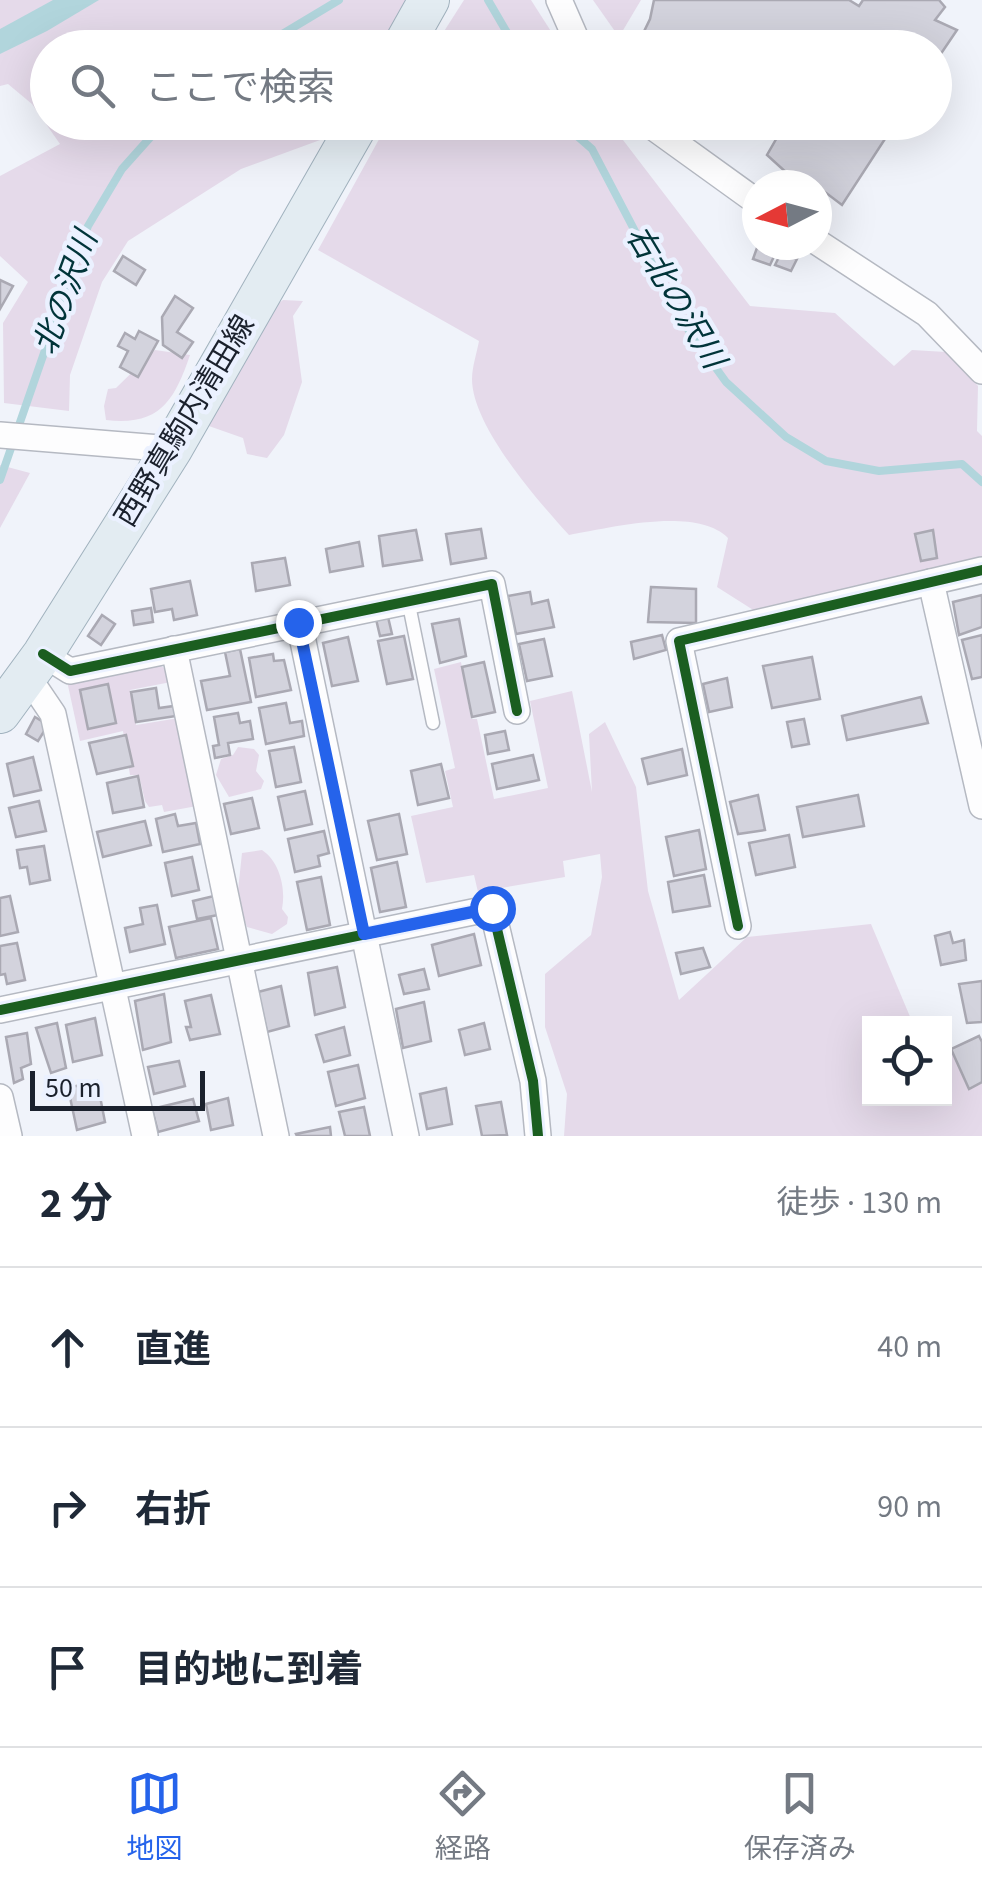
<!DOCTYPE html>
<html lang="ja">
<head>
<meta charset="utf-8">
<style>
  :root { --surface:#fff; --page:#f6f6f7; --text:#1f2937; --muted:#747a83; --line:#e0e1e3; --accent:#2563eb }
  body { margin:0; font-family:"Source Sans 3","Noto Sans JP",sans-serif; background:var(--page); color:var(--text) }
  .controls { position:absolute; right:30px; bottom:30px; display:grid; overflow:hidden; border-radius:0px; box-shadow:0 10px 40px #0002 }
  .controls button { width:90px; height:90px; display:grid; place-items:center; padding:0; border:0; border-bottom:2px solid var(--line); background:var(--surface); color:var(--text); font:50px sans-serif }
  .compass { position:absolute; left:742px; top:170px; width:90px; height:90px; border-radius:50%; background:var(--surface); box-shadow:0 10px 40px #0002; rotate:264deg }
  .scale { position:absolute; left:30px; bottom:25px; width:175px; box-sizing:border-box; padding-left:10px; border:5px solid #1b212d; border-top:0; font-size:28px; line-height:35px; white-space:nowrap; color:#1b212d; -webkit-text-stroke:8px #ebf1ff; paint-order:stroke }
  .stop { position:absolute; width:30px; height:30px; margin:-22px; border:8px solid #2563eb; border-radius:50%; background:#fff }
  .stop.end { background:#2563eb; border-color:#fff; box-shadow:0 2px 10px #0008 }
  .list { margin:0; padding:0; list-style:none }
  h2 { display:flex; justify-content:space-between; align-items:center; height:130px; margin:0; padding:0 40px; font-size:42px }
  h2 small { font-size:32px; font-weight:400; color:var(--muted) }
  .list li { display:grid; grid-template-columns:65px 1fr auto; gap:30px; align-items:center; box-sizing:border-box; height:160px; padding:0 40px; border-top:2px solid var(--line) }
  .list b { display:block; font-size:38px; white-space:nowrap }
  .list em { font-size:32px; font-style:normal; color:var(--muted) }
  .icon { flex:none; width:55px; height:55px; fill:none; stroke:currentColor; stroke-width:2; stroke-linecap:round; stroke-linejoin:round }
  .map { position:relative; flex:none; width:982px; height:1136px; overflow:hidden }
  .search { position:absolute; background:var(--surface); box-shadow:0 10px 40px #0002; left:30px; right:30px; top:30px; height:110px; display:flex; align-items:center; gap:25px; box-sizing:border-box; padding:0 35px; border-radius:55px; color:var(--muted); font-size:38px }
  .sheet { height:610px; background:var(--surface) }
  nav { display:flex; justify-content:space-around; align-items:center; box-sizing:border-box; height:140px; border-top:2px solid var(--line); background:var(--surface); font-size:28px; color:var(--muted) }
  nav a { display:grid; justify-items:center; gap:5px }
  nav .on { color:var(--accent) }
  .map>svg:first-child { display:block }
</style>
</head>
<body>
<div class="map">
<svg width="982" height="1136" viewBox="0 0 982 1136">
  <rect width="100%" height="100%" fill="#f0f3fa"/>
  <!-- green -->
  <g fill="#e5daea">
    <polygon points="0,0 410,0 382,47 48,48 48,122 338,123 331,136 241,169 128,241 102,282 70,375 69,411 4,403 3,323 28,282 0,256 0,176 60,144 32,104 8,84 0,86"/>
    <polygon points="464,0 531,0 561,47 434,47"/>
    <polygon points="593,0 641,0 619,37"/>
    <path d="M388 123H610L750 306 835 313 894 366 912 350 946 352 978 386 977 431 982 436V557L758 613 717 587 728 538C696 506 610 528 569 535 538 501 472 426 472 379 472 367 477 352 479 341L318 250Z"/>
    <polygon points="283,300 303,301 293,316 302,382 284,435 267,458 247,454 243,438 206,425 267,312"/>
    <path d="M155 350 190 355C174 402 159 426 106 420L104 406 108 389 116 388Z"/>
    <polygon points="0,465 30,473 0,528"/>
    <polygon points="461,662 471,719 477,719 494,799 548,788 530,701 572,691 592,792 589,734 605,722 636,787 648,891 679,1000 747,937 871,924 911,1019 917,1023 870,1024 870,1098 944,1098 945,1047 982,1079 982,1136 564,1136 567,1094 545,1027 545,974 591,935 602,877 600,854 563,861 565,877 478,892 474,875 426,883 411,816 453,807 445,771 455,768 434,669"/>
    <polygon points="156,663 169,671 171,682 130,690 136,725 179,718 197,806 164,812 162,805 149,807 145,801 139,775 130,775 123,731 80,741 67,681"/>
    <polygon points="238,747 254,749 259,755 256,771 264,781 261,789 229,797 216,775 221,759 233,755"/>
    <path d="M262 850C280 862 286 889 282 909L288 917 287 924 272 934 247 927 237 900 242 853Z"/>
  </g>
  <!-- water -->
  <polygon fill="#b1d5dc" points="53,0 99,0 47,31 0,54 0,29"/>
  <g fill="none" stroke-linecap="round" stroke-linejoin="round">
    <!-- stream -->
    <g stroke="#b1d5dc" stroke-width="8">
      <polyline points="488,0 516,48"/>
      <polyline points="259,48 339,0"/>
      <polyline points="561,122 592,149 682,321 726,382 786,437 826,461 879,471 962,464 982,482"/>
      <polyline points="0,480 88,226 122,169 164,122"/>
    </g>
  </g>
  <!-- building -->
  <g fill="#d3d3dd" stroke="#aaa9b3" stroke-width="2.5">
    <polygon points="654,0 849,0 859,6 863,0 939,0 945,7 935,20 957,30 934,64 934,48 636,48 650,19"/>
    <polygon points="786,122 896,122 842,205 821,189 817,196 817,185 800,185 767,155"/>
    <polygon points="758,245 777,250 770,265 753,259"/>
    <polygon points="781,253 797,259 791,271 775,265"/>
    <polygon points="123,256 145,270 136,285 114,271"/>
    <polygon points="0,280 13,286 0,309"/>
    <polygon points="175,296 193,308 177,332 193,342 182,358 163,345 162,317"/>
    <polygon points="139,331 158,341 138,377 120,367 128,351 118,346 125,333 135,339"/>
    <polygon points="481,529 486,558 451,564 446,534"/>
    <polygon points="416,530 422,560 383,566 379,536"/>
    <polygon points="933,530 937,558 921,561 915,534"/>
    <polygon points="359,542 363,566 330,572 326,549"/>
    <polygon points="285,558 290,585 256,591 252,563"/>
    <polygon points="190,581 197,615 174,620 172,609 155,612 151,589"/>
    <polygon points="651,587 696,589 696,623 648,622"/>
    <polygon points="530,592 532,604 548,600 554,627 516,634 508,596"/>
    <polygon points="982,595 982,627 959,635 953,602"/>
    <polygon points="151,608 153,622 134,625 132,611"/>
    <polygon points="102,615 115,624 101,645 88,636"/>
    <polygon points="388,617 392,634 380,636 376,619"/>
    <polygon points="459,619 466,656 440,663 432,624"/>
    <polygon points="662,635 666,650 634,659 631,642"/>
    <polygon points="982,635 982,677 972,679 962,640"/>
    <polygon points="404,636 413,679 387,684 378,641"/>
    <polygon points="348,637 358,681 332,686 323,643"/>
    <polygon points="544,639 552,676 527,681 519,644"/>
    <polygon points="240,649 251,702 207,710 201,681 230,676 225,652"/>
    <polygon points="273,654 274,661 284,660 291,690 256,697 249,658"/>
    <polygon points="812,657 820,699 772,708 763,666"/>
    <polygon points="484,662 495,712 472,717 462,667"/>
    <polygon points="727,678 732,707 709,712 703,684"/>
    <polygon points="108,684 116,723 88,729 80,690"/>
    <polygon points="156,688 159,708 174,706 176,716 136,722 131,692"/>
    <polygon points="921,697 928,723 847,740 842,716"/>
    <polygon points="286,703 290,723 302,721 304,736 266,744 259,708"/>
    <polygon points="238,713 240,723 250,721 253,739 228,743 230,755 215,758 213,746 219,745 214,717"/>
    <polygon points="35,717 48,725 38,741 26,734"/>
    <polygon points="804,719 809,744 792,747 787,722"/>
    <polygon points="505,731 509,750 488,754 485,735"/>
    <polygon points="126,735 133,766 97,774 89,743"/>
    <polygon points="294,747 301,782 276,787 269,751"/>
    <polygon points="682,749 687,775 648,784 642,759"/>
    <polygon points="533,755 539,780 497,789 492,764"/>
    <polygon points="33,757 41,790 14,796 7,764"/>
    <polygon points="441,764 449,798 418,805 411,771"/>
    <polygon points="138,776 144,807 113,813 107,783"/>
    <polygon points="305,791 312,824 285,830 278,797"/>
    <polygon points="758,795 765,830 738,834 730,802"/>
    <polygon points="858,795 864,826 803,837 797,807"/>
    <polygon points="252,798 259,828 231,834 224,804"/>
    <polygon points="39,801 46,831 16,837 9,808"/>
    <polygon points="175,814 178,826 196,823 200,844 163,852 156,819"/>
    <polygon points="399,814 407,854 377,860 368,821"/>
    <polygon points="145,821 151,845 103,857 97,832"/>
    <polygon points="699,830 706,869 674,876 666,837"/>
    <polygon points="324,831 329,853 318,856 320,866 295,872 288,839"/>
    <polygon points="789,835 795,867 756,875 749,843"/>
    <polygon points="44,846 50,880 30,884 27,867 20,868 17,850"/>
    <polygon points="192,857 199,890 172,896 165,863"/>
    <polygon points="397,862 406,907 380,912 371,868"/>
    <polygon points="704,875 710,906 673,912 668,882"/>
    <polygon points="321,877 330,925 307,930 297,882"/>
    <polygon points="10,896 18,932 0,936 0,898"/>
    <polygon points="214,896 218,915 197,919 193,901"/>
    <polygon points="157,905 165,944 130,952 125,928 143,924 140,908"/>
    <polygon points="211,918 218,949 176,958 169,927"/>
    <polygon points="950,932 953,943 964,940 966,960 941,965 935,936"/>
    <polygon points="474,934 481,965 439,976 432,945"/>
    <polygon points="17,943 25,980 7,984 5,974 0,975 0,946"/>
    <polygon points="703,948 710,967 681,974 676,953"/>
    <polygon points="337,967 345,1007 315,1015 308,973"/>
    <polygon points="424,969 429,989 404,994 399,975"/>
    <polygon points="982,981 982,1022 967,1023 959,984"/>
    <polygon points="281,986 289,1026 267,1032 258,992"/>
    <polygon points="164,994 171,1042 143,1050 135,1001"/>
    <polygon points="211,995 220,1034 190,1040 186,1027 191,1027 185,1001"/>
    <polygon points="424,1002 431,1041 403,1048 396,1009"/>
    <polygon points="95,1018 102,1055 73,1062 66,1025"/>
    <polygon points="57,1023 66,1068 51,1073 36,1028"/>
    <polygon points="484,1023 490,1049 465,1055 459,1030"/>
    <polygon points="344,1027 350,1055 324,1062 316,1035"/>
    <polygon points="27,1033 31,1064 21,1068 23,1079 14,1083 6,1037"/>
    <polygon points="979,1036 982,1042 982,1082 969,1089 951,1049"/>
    <polygon points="179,1061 185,1086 154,1094 148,1067"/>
    <polygon points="358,1065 365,1098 336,1106 328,1072"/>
    <polygon points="97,1081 105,1122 77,1130 68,1088"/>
    <polygon points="446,1088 452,1124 427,1129 420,1094"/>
    <polygon points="228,1098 233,1125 211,1130 206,1104"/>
    <polygon points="193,1099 199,1121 158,1132 152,1109"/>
    <polygon points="501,1102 507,1135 482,1136 476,1106"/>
    <polygon points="364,1107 370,1136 345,1136 339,1112"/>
    <polygon points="330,1127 331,1136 297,1136 296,1134"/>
  </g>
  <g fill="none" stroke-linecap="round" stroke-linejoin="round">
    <!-- service casing -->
    <g stroke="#b5b9c2" stroke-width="15">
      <polyline id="service" points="408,600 433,723"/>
    </g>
    <!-- minor casing -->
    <g stroke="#b5b9c2" stroke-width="28">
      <g id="minor">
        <polyline points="559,0 580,48"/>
        <polyline points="646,122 757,202"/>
        <polyline points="817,242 927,314 982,371"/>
        <polyline points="0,435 172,449"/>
        <polyline points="931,582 982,806"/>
        <polyline points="299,622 406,1136"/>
        <polyline points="174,649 276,1136"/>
        <polyline points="43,654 70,671 492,584 517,711"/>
        <polyline points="28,677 53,714 145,1136"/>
        <polyline points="738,926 679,641 982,570"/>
        <polyline points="0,1010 492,908 533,1081 538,1136"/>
        <polyline points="0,1097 9,1136"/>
      </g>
    </g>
    <!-- primary casing -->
    <g stroke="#a1b2be" stroke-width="42">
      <g id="primary">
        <polyline points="402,48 429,0"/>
        <polyline points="0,713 43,654 172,449 359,122"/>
      </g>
    </g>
    <!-- service -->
    <use href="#service" stroke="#fdfdfe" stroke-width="12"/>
    <!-- minor -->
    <use href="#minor" stroke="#fdfdfe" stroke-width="25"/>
    <!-- primary -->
    <use href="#primary" stroke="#e3ecf2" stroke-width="40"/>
    <!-- cycleway casing -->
    <g stroke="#ebf1ff" stroke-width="16">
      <g id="cycleway">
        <polyline points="43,654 70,671 492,584 517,711"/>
        <polyline points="738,926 679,641 982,570"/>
        <polyline points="0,1010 492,908 533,1081 538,1136"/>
      </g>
    </g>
    <!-- cycleway -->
    <use href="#cycleway" stroke="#1b5e20" stroke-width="10"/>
  </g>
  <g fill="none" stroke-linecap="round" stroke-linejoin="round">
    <!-- route -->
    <polyline stroke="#2563eb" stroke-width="12" points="298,622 364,934 492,908"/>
  </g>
  <g text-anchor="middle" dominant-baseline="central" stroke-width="9" stroke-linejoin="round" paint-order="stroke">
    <!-- street labels -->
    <g font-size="30" fill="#1b212d" stroke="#ebf1ff">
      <text transform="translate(185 421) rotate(-59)">西野真駒内清田線</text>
    </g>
    <!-- water labels -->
    <g font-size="32" font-style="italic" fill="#013439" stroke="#ebf1ff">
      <text transform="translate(66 293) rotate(-70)">北の沢川</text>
      <text transform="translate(675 297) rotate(59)">右北の沢川</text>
    </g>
  </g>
</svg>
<div class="controls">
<button><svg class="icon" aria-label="locate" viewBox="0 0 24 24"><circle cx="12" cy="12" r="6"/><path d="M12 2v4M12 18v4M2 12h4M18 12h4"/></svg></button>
</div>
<svg class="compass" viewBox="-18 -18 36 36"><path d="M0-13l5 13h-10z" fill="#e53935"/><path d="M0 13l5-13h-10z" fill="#747a83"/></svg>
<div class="scale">50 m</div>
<div class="stop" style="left:492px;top:908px"></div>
<div class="stop end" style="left:298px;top:622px"></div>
<div class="search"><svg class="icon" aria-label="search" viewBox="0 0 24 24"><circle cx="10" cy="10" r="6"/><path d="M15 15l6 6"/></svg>ここで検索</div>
</div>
<section class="sheet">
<h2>2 分<small>徒歩 · 130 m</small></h2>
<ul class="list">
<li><svg class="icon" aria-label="ahead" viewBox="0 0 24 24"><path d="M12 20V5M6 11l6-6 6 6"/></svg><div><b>直進</b></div><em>40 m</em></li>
<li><svg class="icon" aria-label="right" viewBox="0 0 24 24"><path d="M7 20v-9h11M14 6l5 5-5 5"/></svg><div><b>右折</b></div><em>90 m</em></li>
<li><svg class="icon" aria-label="arrive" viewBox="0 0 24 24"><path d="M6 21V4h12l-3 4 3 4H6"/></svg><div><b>目的地に到着</b></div></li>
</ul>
</section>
<nav>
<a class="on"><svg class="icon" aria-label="map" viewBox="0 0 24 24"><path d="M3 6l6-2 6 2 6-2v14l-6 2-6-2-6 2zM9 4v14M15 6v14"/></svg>地図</a>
<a><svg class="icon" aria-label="directions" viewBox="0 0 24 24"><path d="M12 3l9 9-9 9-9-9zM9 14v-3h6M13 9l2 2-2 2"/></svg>経路</a>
<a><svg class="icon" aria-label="saved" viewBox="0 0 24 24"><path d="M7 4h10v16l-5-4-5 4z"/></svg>保存済み</a>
</nav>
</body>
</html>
